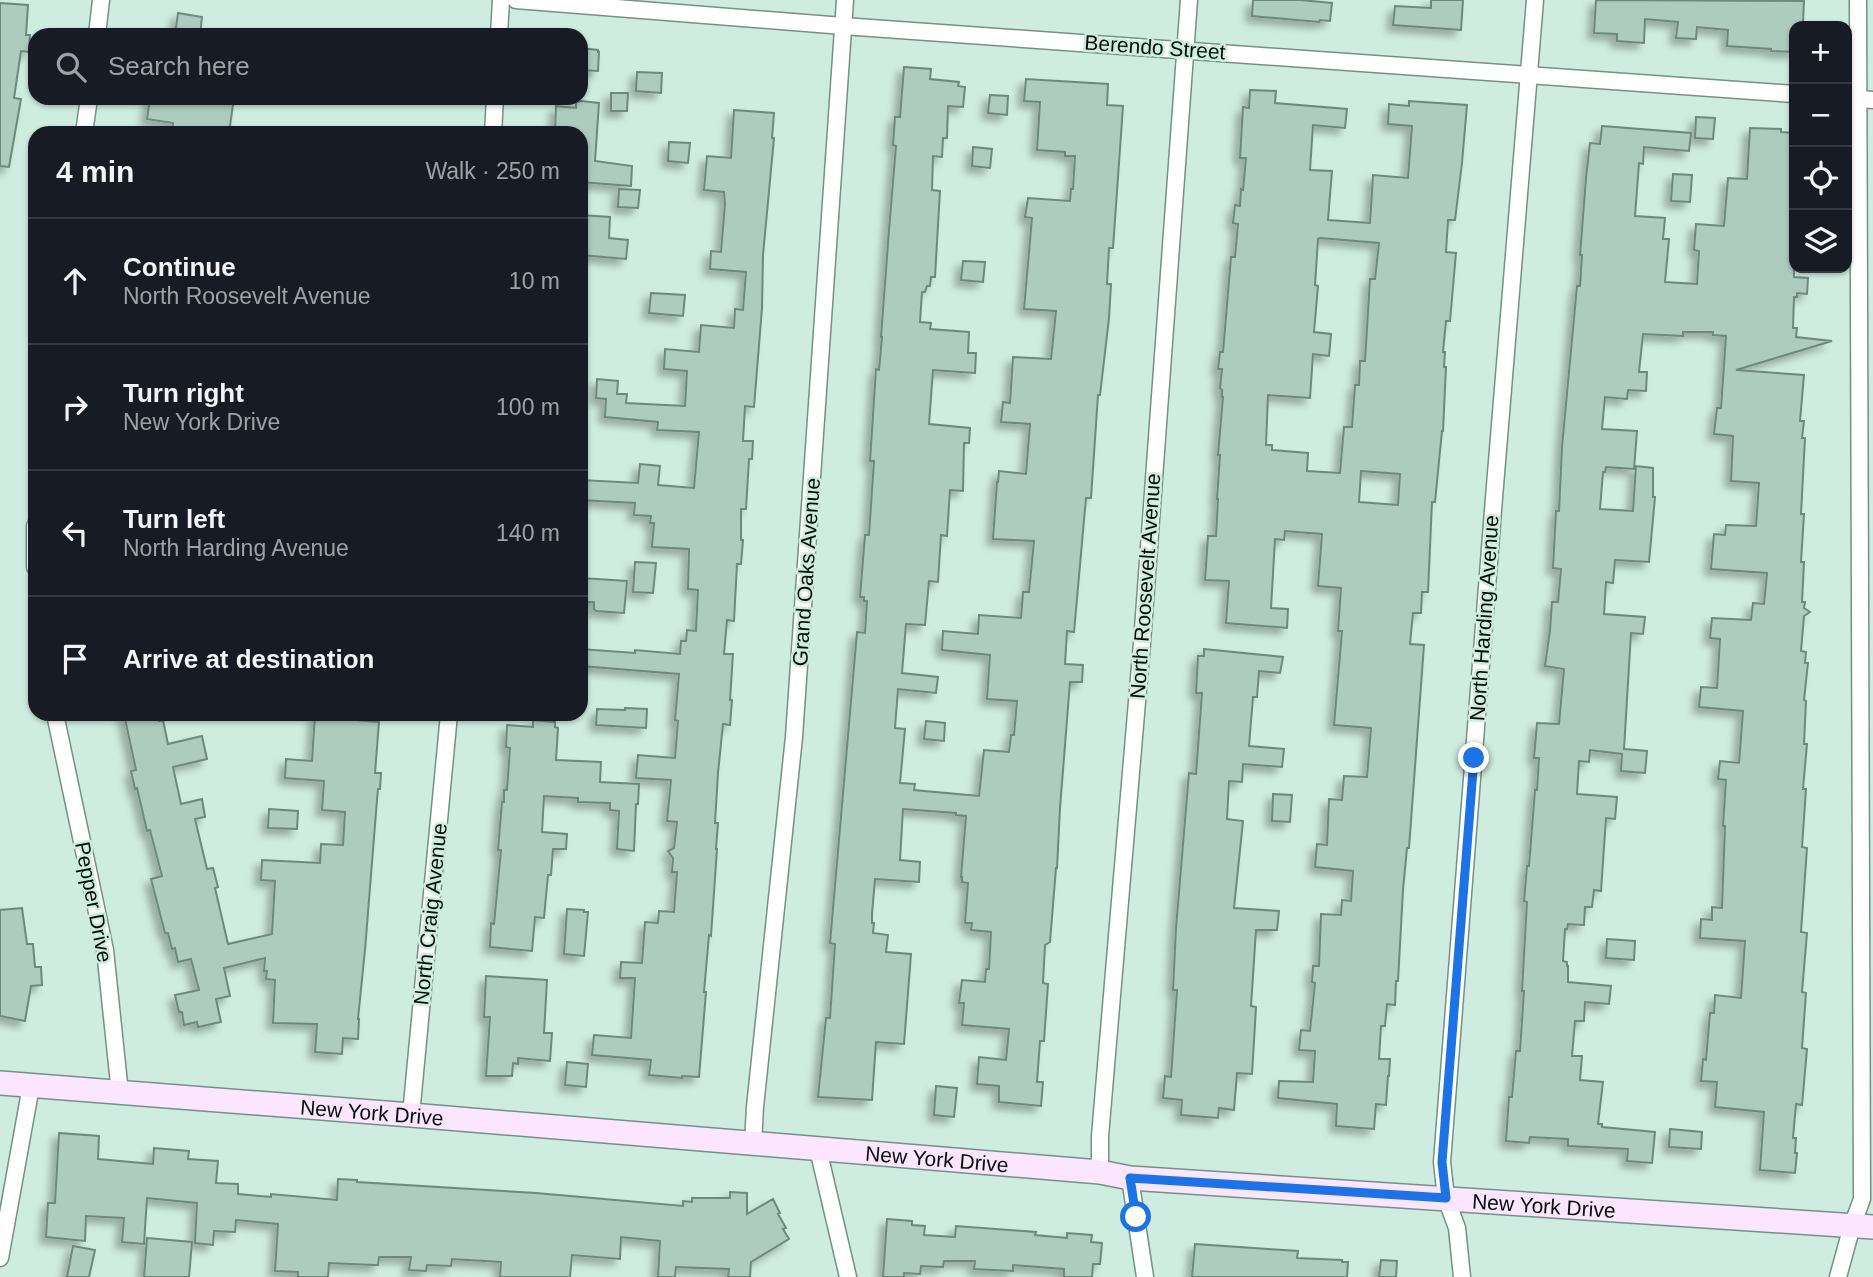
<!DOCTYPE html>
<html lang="en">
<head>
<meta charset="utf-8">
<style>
  :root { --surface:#171b24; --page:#20242c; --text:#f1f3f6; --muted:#9ea1a6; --line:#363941 }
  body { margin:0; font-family:Helvetica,sans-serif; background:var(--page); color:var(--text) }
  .controls { position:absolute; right:21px; top:21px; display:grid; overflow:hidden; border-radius:14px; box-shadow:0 2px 5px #0004 }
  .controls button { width:63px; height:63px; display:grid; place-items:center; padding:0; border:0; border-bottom:2px solid var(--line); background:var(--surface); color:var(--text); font:35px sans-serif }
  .stop { position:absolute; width:21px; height:21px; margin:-16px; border:5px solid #1a73e8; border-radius:50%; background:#fff }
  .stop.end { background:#1a73e8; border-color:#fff; box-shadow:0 2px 7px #0008 }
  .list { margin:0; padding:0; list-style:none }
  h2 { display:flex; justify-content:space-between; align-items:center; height:91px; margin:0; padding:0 28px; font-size:30px }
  h2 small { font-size:23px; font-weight:400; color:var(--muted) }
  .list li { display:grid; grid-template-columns:46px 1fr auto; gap:21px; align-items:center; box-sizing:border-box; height:126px; padding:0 28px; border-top:2px solid var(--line) }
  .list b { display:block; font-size:26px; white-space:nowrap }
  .list p { margin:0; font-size:23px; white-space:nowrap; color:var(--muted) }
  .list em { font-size:23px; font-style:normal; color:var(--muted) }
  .icon { flex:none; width:38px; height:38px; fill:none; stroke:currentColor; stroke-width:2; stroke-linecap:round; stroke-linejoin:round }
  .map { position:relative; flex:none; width:1873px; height:1277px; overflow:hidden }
  .search { position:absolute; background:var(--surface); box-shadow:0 2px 5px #0004; left:28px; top:28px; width:560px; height:77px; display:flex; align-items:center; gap:18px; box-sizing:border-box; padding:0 24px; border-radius:21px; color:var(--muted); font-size:26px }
  .panel { position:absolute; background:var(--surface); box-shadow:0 2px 5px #0004; left:28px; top:126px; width:560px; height:595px; border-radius:21px }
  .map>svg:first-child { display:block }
</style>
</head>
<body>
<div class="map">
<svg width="1873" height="1277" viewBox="0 0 1873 1277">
  <defs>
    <filter id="shadow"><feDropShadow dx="-6" dy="6" stdDeviation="3.5" flood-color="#0004"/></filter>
  </defs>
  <rect width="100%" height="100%" fill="#ceecdf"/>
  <!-- building -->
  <g fill="#aecbbf" stroke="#6d897e" stroke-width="2" fill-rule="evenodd" filter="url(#shadow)">
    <polygon points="1253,0 1300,0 1332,3 1330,21 1320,20 1319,22 1252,16"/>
    <polygon points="1431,0 1463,0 1461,30 1393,25 1395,6 1431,8"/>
    <polygon points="1596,0 1804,1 1803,22 1802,26 1794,26 1794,52 1771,51 1771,49 1727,46 1728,30 1697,27 1696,39 1676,38 1678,22 1645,19 1644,43 1617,41 1617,34 1594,33"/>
    <polygon points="0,3 28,5 26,35 30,35 29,52 21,51 14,98 21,99 9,167 0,166"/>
    <polygon points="178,13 202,17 200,35 175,35"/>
    <polygon points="581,48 598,50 598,52 599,52 598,71 581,70"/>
    <polygon points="904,67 931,69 930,79 959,82 958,86 965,87 963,107 948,106 947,138 943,138 942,157 933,156 932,190 940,191 935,277 931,277 930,286 927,286 925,292 922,292 920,322 931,323 930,329 969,332 968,353 976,353 975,373 933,370 929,424 970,428 969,443 964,443 963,491 950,490 947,536 941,535 938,582 929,581 925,625 906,624 902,673 938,677 936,693 898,689 895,728 905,729 900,783 915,784 914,790 979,796 984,750 1009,752 1011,735 1014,735 1017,701 987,699 990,655 942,650 943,631 978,634 979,615 1021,618 1023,592 1029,592 1034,541 993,539 997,482 998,482 999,471 1026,474 1030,424 1001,422 1003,402 1010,403 1013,357 1051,359 1056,311 1024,309 1032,218 1025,217 1028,198 1070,201 1071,189 1073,189 1075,156 1065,156 1065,152 1037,150 1040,102 1024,101 1026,79 1108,84 1107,105 1123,106 1113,248 1109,248 1107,284 1111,284 1109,318 1100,395 1098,395 1091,498 1086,498 1074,632 1067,631 1065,664 1083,665 1082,682 1070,682 1060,808 1057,868 1056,868 1050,942 1045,945 1043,983 1048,984 1044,1041 1040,1041 1037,1082 1043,1082 1041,1106 999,1102 999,1086 977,1084 979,1057 1006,1060 1009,1029 962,1025 964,1003 959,1003 962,980 985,982 986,969 989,969 991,932 971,930 972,923 965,923 968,883 962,882 962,877 961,877 966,816 956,815 956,813 903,809 900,860 920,862 919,882 875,879 872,914 872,923 874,923 873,933 888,935 886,952 911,954 904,1044 876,1042 872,1100 818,1097 826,1018 830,1018 835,944 830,943 857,632 865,633 867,601 864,601 864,597 860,597 865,535 869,535 874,461 870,461 876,369 879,370 882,337 881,337 889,230 896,146 893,145 895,117 900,117"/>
    <polygon points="637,72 662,73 661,93 636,91"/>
    <path d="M1250 90 1276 91 1275 103 1347 109 1345 128 1313 125 1310 170 1332 171 1328 220 1370 223 1373 175 1408 178 1412 126 1388 124 1389 104 1409 106V101L1467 105 1462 163 1455 220H1448L1446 252 1456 253 1450 321H1446L1443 352H1445L1444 367H1446L1443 431H1442L1435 502H1432L1428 592H1422L1421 613H1413L1410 644 1424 645 1409 848H1407L1403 890 1398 981H1396L1395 1005 1387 1004 1385 1026H1381L1379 1059H1390L1389 1076H1388L1386 1105 1376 1104 1374 1129 1336 1126 1337 1104 1278 1098 1279 1081 1313 1082 1315 1051 1299 1050 1301 1030 1310 1031 1315 983 1312 982 1313 966H1319L1321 914 1341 915 1342 900 1351 901 1353 871 1315 867 1317 844 1327 845 1329 799 1342 800 1344 776 1367 777 1371 728 1334 725 1342 631H1338L1341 588 1318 586 1322 534 1285 531 1284 540 1275 539 1271 608 1288 609 1287 628 1226 623 1229 581 1205 580 1208 536H1216L1218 499H1217L1220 455H1218L1223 397H1222V390L1220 388 1222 369H1218L1220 352H1223L1231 257H1235L1238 224 1233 223 1235 205 1240 206 1241 189 1243 190 1246 158H1240L1243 107 1249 108ZM1320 238 1379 243 1375 279H1370L1365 361H1360L1359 385H1355L1352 427H1344L1340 473 1307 471 1308 453 1272 450V445H1266L1268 395 1310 398 1313 354 1329 356 1331 334 1314 332 1318 286 1315 285 1318 239ZM1361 471 1400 474 1398 505 1359 502Z"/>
    <polygon points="611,93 628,93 627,111 611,111"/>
    <polygon points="990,95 1008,96 1007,115 988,113"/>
    <polygon points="150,98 234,98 229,133 194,133 172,130 173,123 147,119"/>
    <polygon points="581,101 599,103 595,161 632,166 631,186 581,182 581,133 555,132 556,106 576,108 576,102"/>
    <polygon points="734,110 774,113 772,138 774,138 763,255 762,308 754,407 745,406 743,441 753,441 752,459 749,459 746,509 741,509 741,540 743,540 741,564 737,564 734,621 727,620 724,654 733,654 730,700 732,700 730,725 723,724 718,773 715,823 718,823 716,849 717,849 711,936 709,935 704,992 706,992 699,1077 682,1076 682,1078 649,1075 651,1060 592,1055 594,1035 631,1038 635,978 620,978 621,962 642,963 645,922 658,923 659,911 674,912 677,872 672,872 673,858 668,851 674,848 677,822 667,821 671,780 636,778 638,755 675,758 678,721 675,720 679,674 581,666 581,649 635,653 635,650 680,654 681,641 686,641 687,630 696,631 698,590 688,589 689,549 652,547 654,523 650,523 651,516 634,515 635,503 581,500 581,480 638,483 640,464 660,466 658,485 694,488 699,432 657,430 658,422 605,417 606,399 596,398 597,379 618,381 617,394 627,394 626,403 685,406 687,371 664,369 665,349 699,352 701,325 734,328 735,309 743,310 746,272 710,269 711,251 721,252 725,204 724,192 704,190 707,156 731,158"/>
    <polygon points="1696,117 1715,118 1713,139 1695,138"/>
    <polygon points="1602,126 1691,133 1689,151 1644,147 1643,164 1639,163 1635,216 1665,218 1663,239 1669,239 1665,282 1697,284 1699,251 1694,250 1696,224 1724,226 1728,178 1747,179 1750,128 1781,129 1781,132 1794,133 1792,187 1794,188 1794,277 1808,278 1807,294 1797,293 1797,297 1794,297 1793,328 1797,328 1796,337 1832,341 1736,370 1804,375 1800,421 1804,421 1802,438 1805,438 1801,514 1804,514 1801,562 1804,562 1802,602 1805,602 1804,608 1810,612 1804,616 1801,651 1806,652 1805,663 1808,663 1804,700 1806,701 1804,744 1807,744 1803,789 1806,789 1802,847 1807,848 1801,932 1807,933 1802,992 1806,993 1802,1048 1807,1049 1802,1105 1796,1104 1793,1138 1796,1138 1795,1153 1797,1153 1795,1173 1760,1170 1764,1112 1715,1107 1717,1082 1701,1081 1703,1059 1706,1060 1710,1013 1714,1013 1715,995 1741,998 1745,941 1700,938 1701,919 1712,920 1712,907 1722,908 1725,826 1723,826 1726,780 1718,779 1720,761 1739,763 1743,711 1699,707 1701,687 1717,688 1720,639 1710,638 1712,618 1751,620 1753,603 1764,604 1767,573 1711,569 1714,534 1725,535 1726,525 1756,526 1759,483 1731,481 1733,436 1714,434 1717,408 1721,408 1726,336 1713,335 1713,332 1683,332 1683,336 1643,334 1639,372 1647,372 1646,391 1628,390 1627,399 1605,397 1602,429 1637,431 1634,469 1606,467 1605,472 1603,472 1600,509 1633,511 1636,466 1653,468 1653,497 1655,497 1649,562 1615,560 1613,583 1606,582 1604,614 1645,617 1643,634 1631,633 1624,749 1647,751 1645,773 1621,771 1622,754 1590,750 1589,762 1579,761 1577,794 1617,797 1615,819 1606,818 1601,891 1594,890 1592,907 1585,907 1584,925 1568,924 1567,929 1565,929 1563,961 1567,962 1567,966 1568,966 1568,982 1611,986 1609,1004 1585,1002 1584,1021 1575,1021 1572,1056 1582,1056 1580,1080 1603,1082 1598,1124 1602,1124 1602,1127 1655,1132 1652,1163 1627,1161 1628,1149 1568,1146 1568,1139 1530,1137 1529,1143 1506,1141 1509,1097 1512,1097 1516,1051 1520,1051 1524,991 1522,991 1527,902 1524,901 1527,866 1529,866 1535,790 1537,790 1539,758 1534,758 1537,723 1559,724 1564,669 1545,666 1550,630 1552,602 1558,602 1561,569 1553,568 1556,511 1559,511 1562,447 1577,286 1580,286 1582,255 1580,255 1586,178 1590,143 1600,144"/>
    <polygon points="669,142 690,143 688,163 668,161"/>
    <polygon points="973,147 992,149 990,168 972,166"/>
    <polygon points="1673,174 1692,175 1690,202 1671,201"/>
    <polygon points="619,189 640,190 638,208 618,207"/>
    <polygon points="581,215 610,217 609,238 628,240 626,259 581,255"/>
    <polygon points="963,261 985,262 983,282 961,280"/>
    <polygon points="651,293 685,295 683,316 649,313"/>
    <polygon points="635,562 656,563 653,593 633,592"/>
    <polygon points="581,578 627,581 624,613 596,611 594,609 594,602 581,602"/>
    <polygon points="1204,649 1283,657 1280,673 1259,671 1257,697 1253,697 1249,746 1284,749 1282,767 1243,764 1242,782 1229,781 1227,819 1243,821 1234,908 1279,911 1277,930 1256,930 1251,1006 1256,1007 1252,1074 1237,1073 1234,1110 1219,1108 1218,1118 1181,1115 1182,1100 1163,1098 1165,1076 1171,1077 1177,990 1173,990 1176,928 1189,773 1196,774 1202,693 1196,693 1198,656 1204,656"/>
    <polygon points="625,708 647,709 646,728 596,725 597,709 625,710"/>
    <polygon points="124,714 157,714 159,721 163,720 168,744 202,736 207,759 173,767 181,804 202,799 205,817 195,819 207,869 213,868 218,887 215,888 228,944 272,934 275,881 261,880 262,860 320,863 321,844 343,845 345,812 322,810 324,781 285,778 286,759 312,761 315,714 357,717 357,720 379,722 375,773 381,773 380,789 378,789 377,800 365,950 358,1019 359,1019 358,1039 343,1038 342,1054 315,1052 317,1024 273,1023 275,980 266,979 267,971 264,971 265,958 224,968 230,996 216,999 221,1022 198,1027 197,1022 184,1025 182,1012 179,1012 175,995 199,990 191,959 178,962 175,948 172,949 168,933 165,933 151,879 162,876 150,830 147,831 137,788 135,789 131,771 136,770"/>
    <polygon points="533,720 555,722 555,727 558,728 556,760 601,762 600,782 639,784 638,804 636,804 634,851 617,849 619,811 610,810 610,803 578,802 578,798 544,796 542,832 567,834 566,849 553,849 551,875 548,875 544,918 535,917 532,951 490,947 491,923 494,924 501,850 498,850 502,802 504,802 504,790 507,790 510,748 506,747 507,725 533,727"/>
    <polygon points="926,721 945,723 944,741 924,739"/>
    <polygon points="1273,794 1292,795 1290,822 1272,821"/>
    <polygon points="269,809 298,811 297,829 268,828"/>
    <polygon points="22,908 27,944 33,944 35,967 41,967 42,985 31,986 25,1021 0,1016 0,910"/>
    <polygon points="567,909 584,910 584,912 588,912 584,956 564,954"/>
    <polygon points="1607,939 1635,941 1634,960 1606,958"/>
    <polygon points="486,976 547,980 544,1033 552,1033 550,1061 518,1058 518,1064 513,1063 512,1076 486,1076 490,1017 484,1017"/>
    <polygon points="567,1062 588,1064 586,1087 565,1085"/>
    <polygon points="936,1086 957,1088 954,1117 934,1115"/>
    <polygon points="1670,1129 1702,1132 1701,1149 1669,1147"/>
    <polygon points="59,1133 99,1136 98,1159 153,1164 154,1148 189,1151 188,1159 218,1161 216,1183 238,1184 238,1194 271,1197 271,1194 337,1200 338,1179 357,1180 357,1182 536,1193 683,1206 683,1201 692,1202 692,1198 730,1198 730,1192 747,1193 747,1214 773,1199 780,1213 778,1214 786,1228 783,1229 789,1239 751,1262 750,1277 728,1277 729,1269 676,1267 675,1277 658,1277 660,1241 621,1237 620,1259 572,1255 570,1277 500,1277 501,1262 452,1259 451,1266 427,1265 426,1271 409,1270 411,1257 379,1257 378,1265 375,1265 329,1263 328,1277 298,1277 298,1272 275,1271 278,1224 236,1220 235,1232 214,1231 213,1245 195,1243 197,1203 147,1198 144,1244 122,1242 124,1218 86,1216 85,1241 46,1237 48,1203 55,1203"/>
    <polygon points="887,1219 912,1221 912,1225 925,1226 924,1235 955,1237 956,1226 1036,1232 1035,1235 1067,1238 1067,1233 1092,1235 1091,1242 1102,1243 1100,1264 1093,1264 1092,1277 1064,1277 1064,1269 1013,1265 1013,1271 974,1269 975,1261 944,1261 943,1267 921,1266 920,1274 904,1273 904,1277 883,1277"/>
    <polygon points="147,1238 192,1242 189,1277 144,1277"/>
    <polygon points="1195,1244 1298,1251 1297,1258 1342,1260 1342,1262 1348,1262 1347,1277 1192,1277"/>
    <polygon points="73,1246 95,1250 89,1277 67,1277"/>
    <polygon points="1381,1260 1397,1261 1396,1277 1379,1277"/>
  </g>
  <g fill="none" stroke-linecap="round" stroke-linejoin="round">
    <!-- street casing -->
    <g stroke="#759185" stroke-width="19">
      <g id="street">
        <polyline points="516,0 843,26 1794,94"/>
        <polyline points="97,35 101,0"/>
        <polyline points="499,35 501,0"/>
        <polyline points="1847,98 1873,100"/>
        <polyline points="84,133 89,98"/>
        <polyline points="493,133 495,98"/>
        <polyline points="35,526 35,567"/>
        <polyline points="55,714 105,950 120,1093"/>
        <polyline points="411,1115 449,714"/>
        <polyline points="753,1143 755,1107 794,737 845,0"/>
        <polyline points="818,1149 848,1277"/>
        <polyline points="1100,1172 1100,1136 1142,643 1189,0"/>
        <polyline points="1130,1178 1145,1277"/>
        <polyline points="0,1258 31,1086"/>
        <path d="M1462 1277 1457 1228 1446 1198 1442 1162C1472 775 1502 387 1535 0"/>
        <polyline points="1838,1277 1852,1226 1862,1199 1858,0"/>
      </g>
    </g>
    <!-- secondary casing -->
    <g stroke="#759185" stroke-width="26">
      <g id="secondary">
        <path id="s1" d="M0 1083 411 1115 1100 1172 1130 1178 1873 1227"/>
      </g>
    </g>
    <!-- street -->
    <use href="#street" stroke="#fff" stroke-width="16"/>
    <!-- secondary -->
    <use href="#secondary" stroke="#fce5fe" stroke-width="23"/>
  </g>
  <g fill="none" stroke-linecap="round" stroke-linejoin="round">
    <!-- route -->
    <polyline stroke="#1a73e8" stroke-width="9" points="1136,1217 1130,1178 1446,1198 1442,1162 1474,758"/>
  </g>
  <g text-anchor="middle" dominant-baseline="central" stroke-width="5" stroke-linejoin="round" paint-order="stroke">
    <!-- street labels -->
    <g font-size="21" fill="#050f0b" stroke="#ceecdf">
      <text transform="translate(1155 47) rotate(4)">Berendo Street</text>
      <text transform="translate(806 572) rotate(-86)">Grand Oaks Avenue</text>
      <text transform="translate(1145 586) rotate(-86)">North Roosevelt Avenue</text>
      <text transform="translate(1484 618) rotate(-86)">North Harding Avenue</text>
      <text transform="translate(94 902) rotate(79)">Pepper Drive</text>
      <text transform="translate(430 914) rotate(-84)">North Craig Avenue</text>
      <text stroke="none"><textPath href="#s1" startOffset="373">New York Drive</textPath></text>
      <text stroke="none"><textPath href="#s1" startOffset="940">New York Drive</textPath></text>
      <text stroke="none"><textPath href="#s1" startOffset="1549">New York Drive</textPath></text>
    </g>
  </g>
</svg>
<div class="controls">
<button>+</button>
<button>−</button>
<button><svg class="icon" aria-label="locate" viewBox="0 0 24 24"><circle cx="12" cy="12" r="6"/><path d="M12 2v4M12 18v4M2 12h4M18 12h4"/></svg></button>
<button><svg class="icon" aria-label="layers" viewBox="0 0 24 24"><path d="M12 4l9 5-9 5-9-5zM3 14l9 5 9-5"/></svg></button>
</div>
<div class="stop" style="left:1136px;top:1217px"></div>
<div class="stop end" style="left:1474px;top:758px"></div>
<div class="search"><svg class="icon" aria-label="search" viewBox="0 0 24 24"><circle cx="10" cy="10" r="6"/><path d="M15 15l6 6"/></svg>Search here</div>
<section class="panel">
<h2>4 min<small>Walk · 250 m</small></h2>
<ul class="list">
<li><svg class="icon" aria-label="ahead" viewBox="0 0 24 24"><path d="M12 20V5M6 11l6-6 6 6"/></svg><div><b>Continue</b><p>North Roosevelt Avenue</p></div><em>10 m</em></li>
<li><svg class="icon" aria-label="right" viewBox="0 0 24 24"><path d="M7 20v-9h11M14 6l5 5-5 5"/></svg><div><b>Turn right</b><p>New York Drive</p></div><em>100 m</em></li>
<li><svg class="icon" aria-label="left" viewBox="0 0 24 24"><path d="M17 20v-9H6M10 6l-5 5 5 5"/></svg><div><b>Turn left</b><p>North Harding Avenue</p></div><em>140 m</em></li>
<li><svg class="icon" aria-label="arrive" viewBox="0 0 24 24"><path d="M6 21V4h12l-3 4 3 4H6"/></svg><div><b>Arrive at destination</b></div></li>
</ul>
</section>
</div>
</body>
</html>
